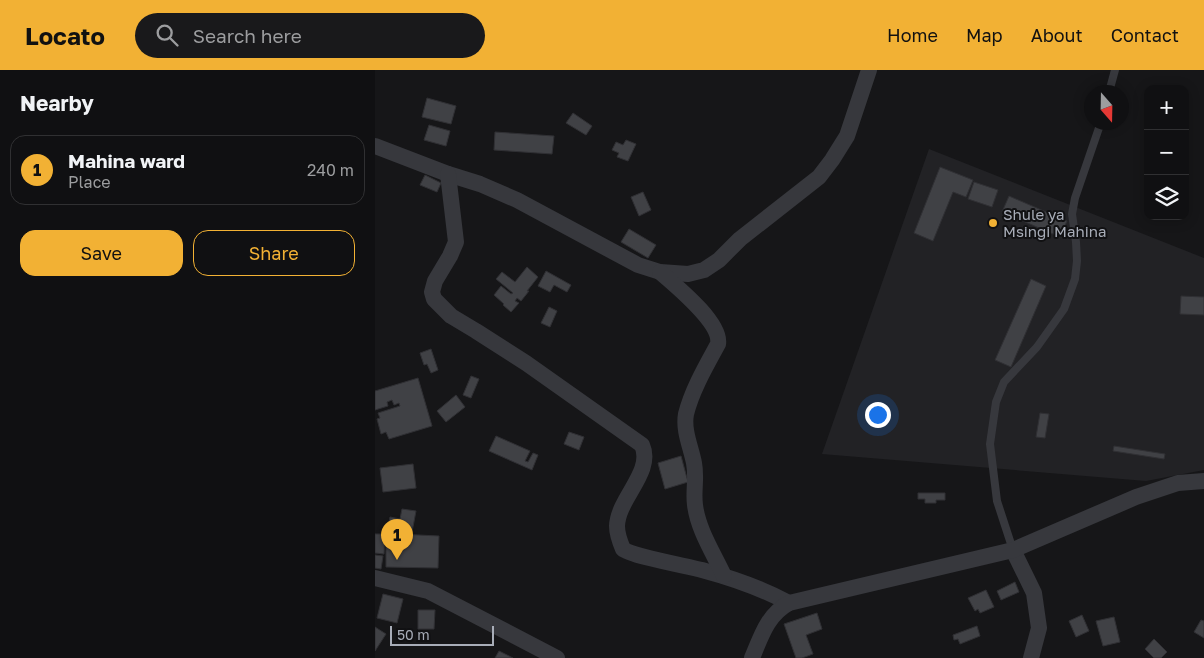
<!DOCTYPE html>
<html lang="en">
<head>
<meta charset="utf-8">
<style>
  :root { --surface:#101012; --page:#19191b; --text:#f1f3f6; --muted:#9c9d9f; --line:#303032; --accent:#f2b134 }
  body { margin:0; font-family:"Golos Text",sans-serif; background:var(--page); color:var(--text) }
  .controls { position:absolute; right:15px; top:15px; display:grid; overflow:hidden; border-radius:10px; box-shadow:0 2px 12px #0003 }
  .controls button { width:45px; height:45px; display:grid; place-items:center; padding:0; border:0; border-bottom:1px solid var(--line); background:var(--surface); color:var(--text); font:25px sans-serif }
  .compass { position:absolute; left:709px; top:15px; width:45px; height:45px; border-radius:50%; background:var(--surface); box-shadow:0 2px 12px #0003; rotate:160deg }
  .scale { position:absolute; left:15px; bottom:12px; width:104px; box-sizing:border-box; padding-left:5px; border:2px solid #a8adb8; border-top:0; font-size:14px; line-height:18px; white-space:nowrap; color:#a8adb8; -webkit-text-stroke:4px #111113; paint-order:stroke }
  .you { position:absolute; left:502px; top:344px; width:18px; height:18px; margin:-12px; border:4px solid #fff; border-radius:50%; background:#1a73e8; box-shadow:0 0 0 8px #1a73e833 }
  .badge { display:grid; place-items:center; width:32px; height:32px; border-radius:50%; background:var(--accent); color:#111; font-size:16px; font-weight:700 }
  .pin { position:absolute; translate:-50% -41px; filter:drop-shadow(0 1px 2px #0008) }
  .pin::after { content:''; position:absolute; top:26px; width:18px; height:15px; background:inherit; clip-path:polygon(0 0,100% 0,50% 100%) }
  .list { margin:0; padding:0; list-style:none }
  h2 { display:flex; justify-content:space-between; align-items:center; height:65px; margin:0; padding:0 20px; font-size:21px }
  h2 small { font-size:16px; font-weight:400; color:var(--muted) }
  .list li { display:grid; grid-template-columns:32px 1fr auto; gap:15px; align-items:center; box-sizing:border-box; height:70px; margin:0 10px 10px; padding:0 10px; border:1px solid var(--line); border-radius:15px }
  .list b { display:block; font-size:19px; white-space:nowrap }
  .list p { margin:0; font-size:16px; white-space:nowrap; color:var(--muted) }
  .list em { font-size:16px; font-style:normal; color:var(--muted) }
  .actions { display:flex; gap:10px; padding:15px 20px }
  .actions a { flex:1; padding:11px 0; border:1px solid var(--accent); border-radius:15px; text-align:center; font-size:18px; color:var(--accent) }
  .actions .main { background:var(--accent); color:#111 }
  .icon { flex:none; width:28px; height:28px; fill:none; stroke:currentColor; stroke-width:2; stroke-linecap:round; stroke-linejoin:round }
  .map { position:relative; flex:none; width:829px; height:588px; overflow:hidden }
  header { display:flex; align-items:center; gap:30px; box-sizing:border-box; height:70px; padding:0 25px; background:var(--accent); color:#111 }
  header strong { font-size:24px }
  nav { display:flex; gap:28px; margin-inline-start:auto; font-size:18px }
  .search { width:350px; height:45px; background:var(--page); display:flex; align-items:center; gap:12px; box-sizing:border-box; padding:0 18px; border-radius:28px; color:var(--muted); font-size:19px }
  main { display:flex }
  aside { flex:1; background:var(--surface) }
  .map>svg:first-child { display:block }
</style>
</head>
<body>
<header>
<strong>Locato</strong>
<div class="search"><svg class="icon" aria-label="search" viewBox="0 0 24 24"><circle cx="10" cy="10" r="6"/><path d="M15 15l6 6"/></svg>Search here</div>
<nav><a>Home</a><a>Map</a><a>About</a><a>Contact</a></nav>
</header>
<main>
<aside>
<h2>Nearby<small></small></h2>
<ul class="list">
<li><span class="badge">1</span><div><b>Mahina ward</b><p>Place</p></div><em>240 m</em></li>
</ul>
<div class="actions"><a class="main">Save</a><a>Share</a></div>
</aside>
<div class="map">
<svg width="829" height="588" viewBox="0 0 829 588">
  <rect width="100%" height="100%" fill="#161618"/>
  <!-- built -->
  <polygon fill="#222225" points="554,79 829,188 829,400 771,411 447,384"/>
  <!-- building -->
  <g fill="#404145" stroke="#303034">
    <polygon points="52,28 81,36 76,54 47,47"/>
    <polygon points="198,43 217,56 211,65 191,53"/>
    <polygon points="54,55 75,61 71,76 49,70"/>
    <polygon points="120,62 179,66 177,84 119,80"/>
    <polygon points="251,70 261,74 253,91 242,87 244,83 237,80 241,72 248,75"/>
    <polygon points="565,97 598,110 591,127 578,122 558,171 539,163"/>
    <polygon points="50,105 66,113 62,122 45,115"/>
    <polygon points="599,112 623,120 617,137 593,129"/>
    <polygon points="268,122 276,140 264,146 256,127"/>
    <polygon points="634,126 692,151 685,167 627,142"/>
    <polygon points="254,159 281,175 273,188 246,172"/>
    <polygon points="152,197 163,207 152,221 154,221 146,231 142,228 140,231 144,233 136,242 128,235 129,234 119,225 126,216 136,224 138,223 121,209 127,202 140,212"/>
    <polygon points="171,201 196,215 192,222 179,215 175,222 163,216"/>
    <polygon points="656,209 671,216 636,297 620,290"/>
    <polygon points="806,226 829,227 829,245 805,244"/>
    <polygon points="174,237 182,241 175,257 166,253"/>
    <polygon points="56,279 63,300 56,303 52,294 49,295 45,283"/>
    <polygon points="96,306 104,309 96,328 88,325"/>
    <polygon points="43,308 57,356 14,369 11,362 6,364 2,349 5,348 3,343 25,336 24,333 19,335 17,330 12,332 13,336 0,340 0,321"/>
    <polygon points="81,325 90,337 71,352 62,341"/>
    <polygon points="665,343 674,344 670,368 661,367"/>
    <polygon points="194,362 209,367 204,380 189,374"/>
    <polygon points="121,366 155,381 150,391 153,392 158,383 163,385 157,400 114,381"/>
    <polygon points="739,376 790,384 789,389 738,381"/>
    <polygon points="306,386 313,412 290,419 283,393"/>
    <polygon points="38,394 41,418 8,422 5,398"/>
    <polygon points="543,423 570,423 570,430 561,430 561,433 550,433 550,429 543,429"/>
    <polygon points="27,439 41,441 37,462 13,458 15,447 25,449"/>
    <polygon points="0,464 10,464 9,484 0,483"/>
    <polygon points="22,464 64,466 63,498 11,497 11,474 22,474"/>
    <polygon points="0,485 8,486 6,499 0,498"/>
    <polygon points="640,512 644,522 626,530 622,521"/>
    <polygon points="611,520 619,537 605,543 603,539 600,541 593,528"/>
    <polygon points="8,524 28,529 22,553 2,548"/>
    <polygon points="43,540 60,540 59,559 43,559"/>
    <polygon points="442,543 447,559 431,565 438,584 427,588 421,588 409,554"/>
    <polygon points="707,545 714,561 701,567 694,551"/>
    <polygon points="739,547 745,572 728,576 721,551"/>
    <polygon points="826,550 829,551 829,568 819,562"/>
    <polygon points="602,556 605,566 585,574 583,569 579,570 578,565"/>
    <polygon points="0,557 11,564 0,581"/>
    <polygon points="779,569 792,582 786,588 779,588 770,579"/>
    <polygon points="124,581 138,588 120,588"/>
  </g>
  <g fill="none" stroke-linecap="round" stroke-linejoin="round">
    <!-- service -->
    <g stroke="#37383d" stroke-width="8">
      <polyline points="734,22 740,0"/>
      <polyline points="638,480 622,431 615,374 621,332 629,312 662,277 689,239 700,209 702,191 701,172 697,144 700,128 726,52"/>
    </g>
    <!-- minor -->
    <g stroke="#37383d" stroke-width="16">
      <polyline points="0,76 73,104 105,114 142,130 263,195 285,202 313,204 329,200 344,190 365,169 444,107 457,90 472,66 494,0"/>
      <path d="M73 104 81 172 75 186 60 211 57 222 59 229 76 246 101 261 151 293 267 375C279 402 243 428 242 456 242 463 245 472 248 479 256 486 312 496 327 500 357 508 386 518 414 533"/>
      <path d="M285 202C301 216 347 253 343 274 331 296 317 320 311 344 308 361 316 377 319 393 322 408 318 421 320 435 323 460 339 484 349 506"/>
      <polyline points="638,480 659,523 664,558 656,588"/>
      <polyline points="0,508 53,521 182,588"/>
      <path d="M377 588C386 567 392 545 414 533L638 480 761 427 803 413 829 411"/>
    </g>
  </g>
  <!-- markers -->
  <circle fill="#f2b134" stroke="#111113" stroke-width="2" cx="618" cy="153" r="5"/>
  <g text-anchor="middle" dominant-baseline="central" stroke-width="4" stroke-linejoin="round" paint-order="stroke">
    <!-- poi labels -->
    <g font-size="15" fill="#a8adb8" stroke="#111113" text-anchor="start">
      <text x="628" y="144">Shule ya<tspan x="628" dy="17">Msingi Mahina</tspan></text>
    </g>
  </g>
</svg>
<div class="controls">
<button>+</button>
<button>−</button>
<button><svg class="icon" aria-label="layers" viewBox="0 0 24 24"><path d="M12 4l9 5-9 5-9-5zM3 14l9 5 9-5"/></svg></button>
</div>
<svg class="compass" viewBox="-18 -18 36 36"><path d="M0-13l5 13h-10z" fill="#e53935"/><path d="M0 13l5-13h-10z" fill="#9c9d9f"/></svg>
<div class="scale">50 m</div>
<div class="you"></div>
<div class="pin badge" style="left:22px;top:490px">1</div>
</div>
</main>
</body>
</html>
